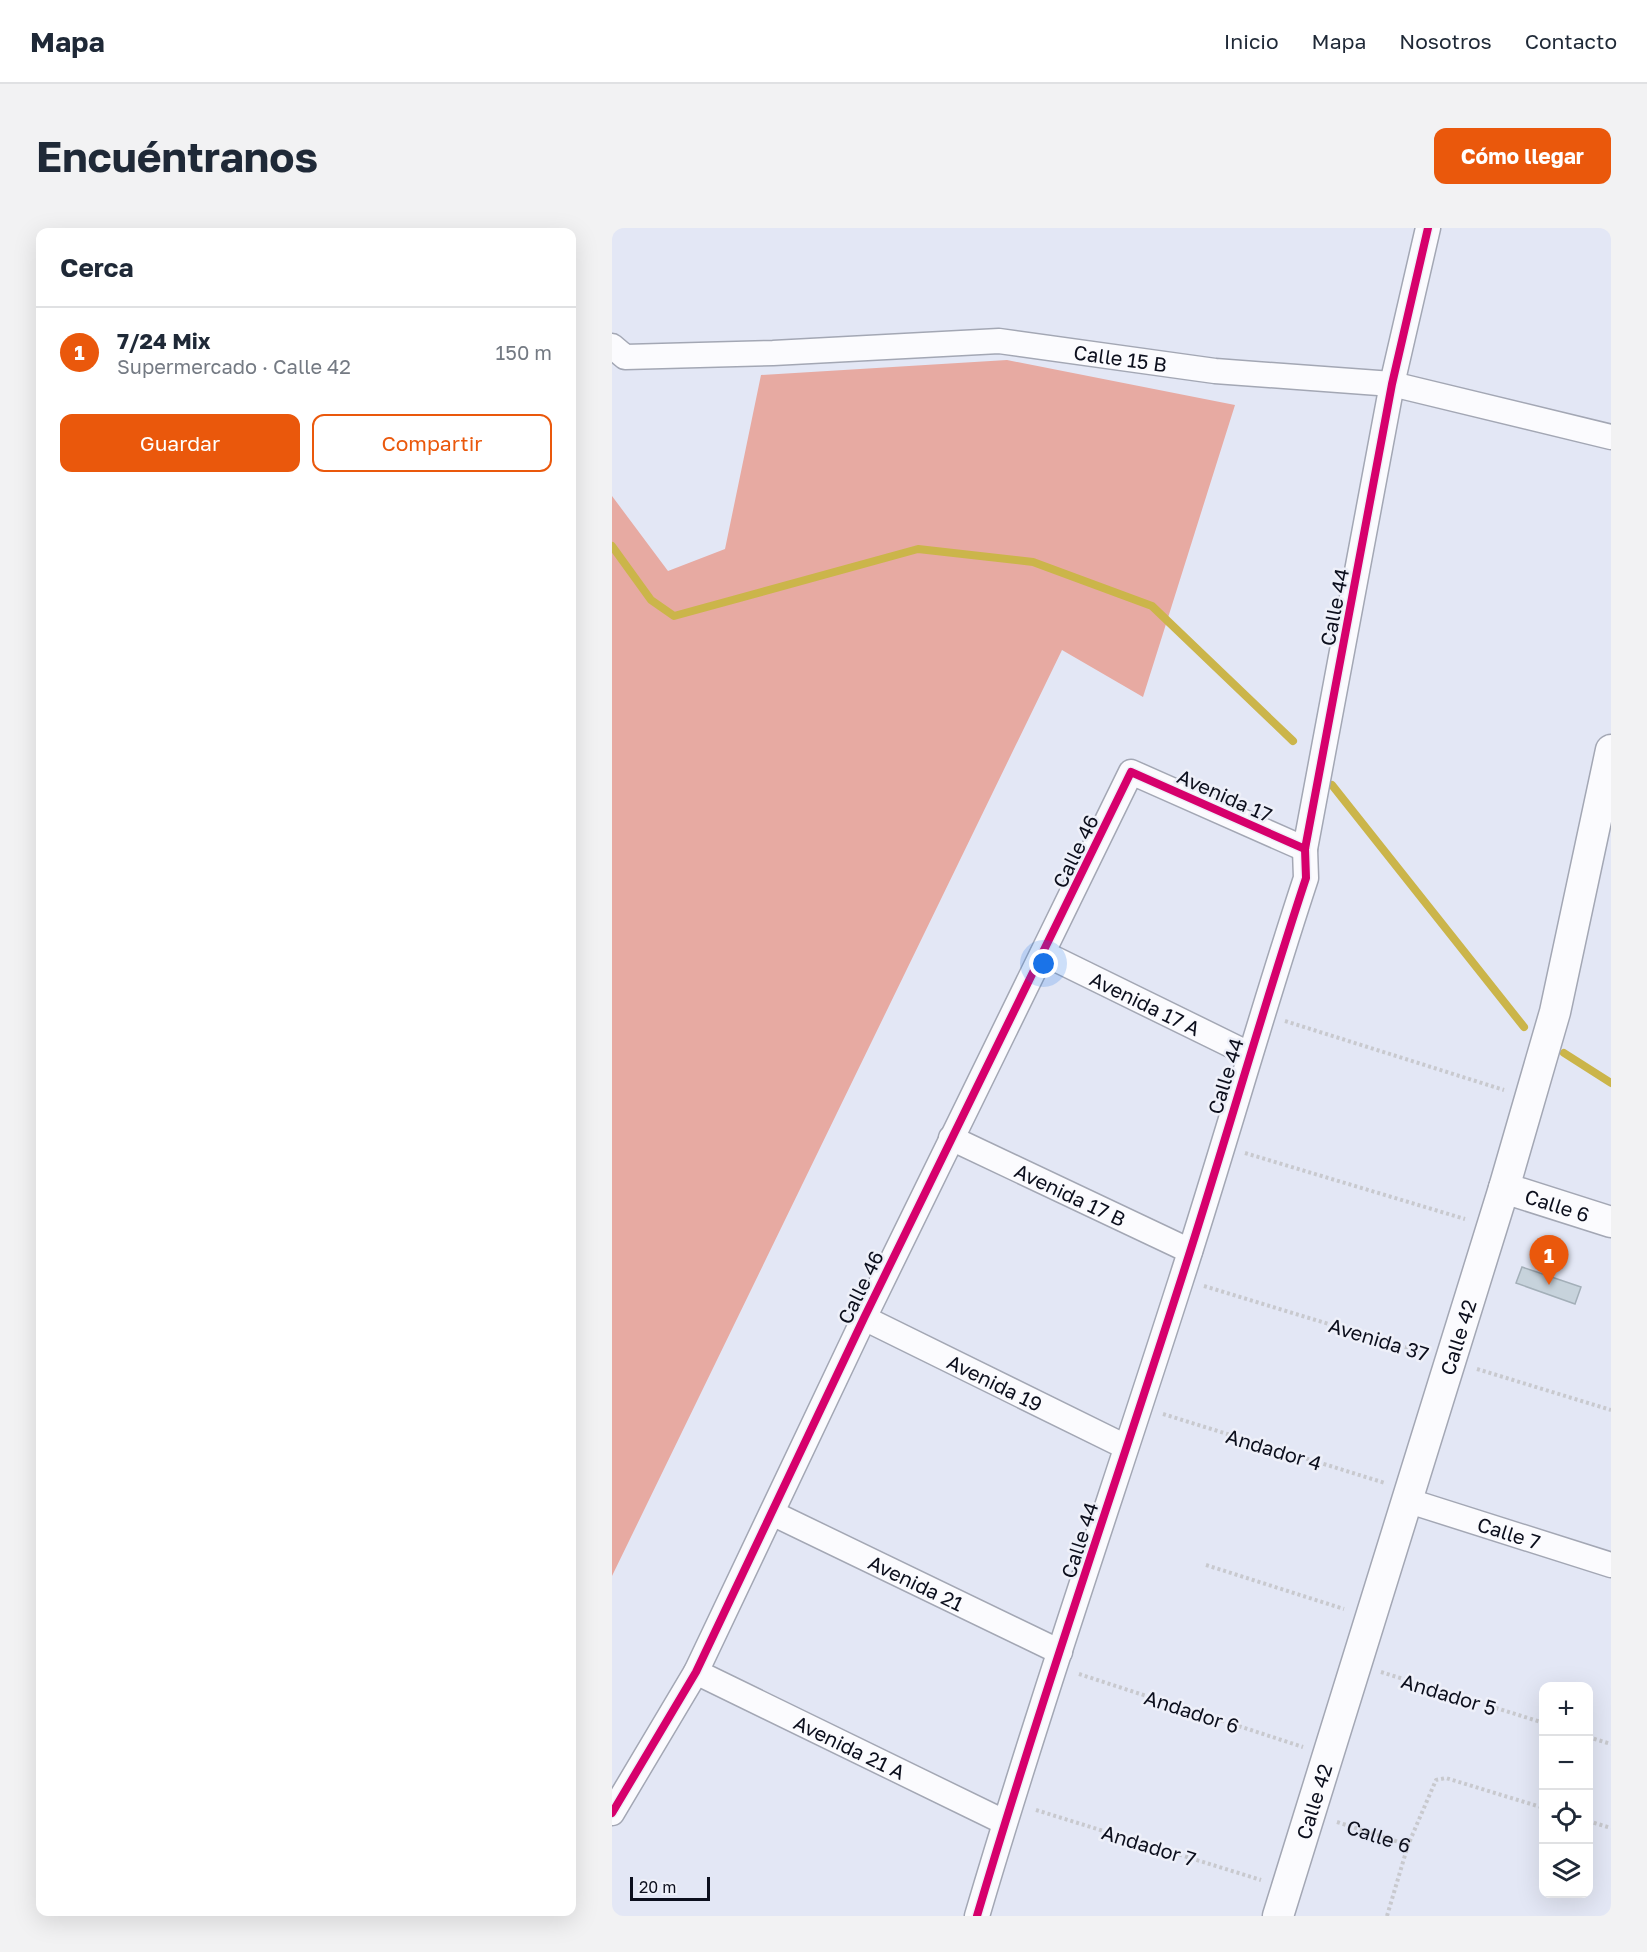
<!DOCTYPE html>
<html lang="es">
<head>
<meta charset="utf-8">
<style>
  :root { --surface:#fff; --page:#f2f2f3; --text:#1f2937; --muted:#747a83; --line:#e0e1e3; --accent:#ea580c }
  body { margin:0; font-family:"Golos Text",sans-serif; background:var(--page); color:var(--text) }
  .controls { position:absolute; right:18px; bottom:18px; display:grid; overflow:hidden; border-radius:12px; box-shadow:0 6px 24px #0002 }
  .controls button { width:54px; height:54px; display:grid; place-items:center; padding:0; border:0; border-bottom:2px solid var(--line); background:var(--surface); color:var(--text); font:30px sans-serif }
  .scale { position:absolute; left:18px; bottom:15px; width:80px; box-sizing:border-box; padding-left:6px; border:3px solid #0c0f1d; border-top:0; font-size:16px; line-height:21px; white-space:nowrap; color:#0c0f1d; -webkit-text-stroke:4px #eef0f9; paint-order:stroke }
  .you { position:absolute; left:432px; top:736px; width:21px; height:21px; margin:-15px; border:4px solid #fff; border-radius:50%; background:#1a73e8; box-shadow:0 0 0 9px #1a73e833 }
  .badge { display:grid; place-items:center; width:39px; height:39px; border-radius:50%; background:var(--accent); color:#fff; font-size:20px; font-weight:700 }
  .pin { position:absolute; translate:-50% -50px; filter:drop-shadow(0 2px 3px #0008) }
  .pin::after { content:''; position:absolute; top:32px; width:21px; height:18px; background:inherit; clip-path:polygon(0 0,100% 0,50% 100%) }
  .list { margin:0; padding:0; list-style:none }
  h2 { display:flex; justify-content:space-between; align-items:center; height:78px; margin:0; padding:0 24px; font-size:26px }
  h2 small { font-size:20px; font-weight:400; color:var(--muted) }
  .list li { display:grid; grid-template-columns:39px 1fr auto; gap:18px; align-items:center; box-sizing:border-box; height:90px; padding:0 24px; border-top:2px solid var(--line) }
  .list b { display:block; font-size:22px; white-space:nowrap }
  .list p { margin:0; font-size:20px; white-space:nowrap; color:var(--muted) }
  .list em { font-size:20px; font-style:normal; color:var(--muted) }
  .actions { display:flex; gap:12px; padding:18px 24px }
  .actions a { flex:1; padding:14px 0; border:2px solid var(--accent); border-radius:12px; text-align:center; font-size:21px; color:var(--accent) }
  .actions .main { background:var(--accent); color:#fff }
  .icon { flex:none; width:33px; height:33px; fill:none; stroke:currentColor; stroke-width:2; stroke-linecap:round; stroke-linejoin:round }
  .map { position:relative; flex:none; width:999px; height:1688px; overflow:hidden; border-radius:12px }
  header { display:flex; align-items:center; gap:36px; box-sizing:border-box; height:84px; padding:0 30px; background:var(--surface); border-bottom:2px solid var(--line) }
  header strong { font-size:28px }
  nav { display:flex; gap:33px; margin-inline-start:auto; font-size:21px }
  .intro { display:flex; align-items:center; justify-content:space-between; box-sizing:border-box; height:144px; padding:0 36px }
  h1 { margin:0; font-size:42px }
  .button { padding:15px 27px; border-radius:12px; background:var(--accent); color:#fff; font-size:21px; font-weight:700 }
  main { display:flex; gap:36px; padding:0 36px }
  aside { flex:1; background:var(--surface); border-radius:12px; box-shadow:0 6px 24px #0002 }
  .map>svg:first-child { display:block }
</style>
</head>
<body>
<header>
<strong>Mapa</strong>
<nav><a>Inicio</a><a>Mapa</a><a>Nosotros</a><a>Contacto</a></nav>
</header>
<div class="intro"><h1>Encuéntranos</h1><a class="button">Cómo llegar</a></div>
<main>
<aside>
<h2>Cerca<small></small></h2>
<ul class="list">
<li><span class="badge">1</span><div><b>7/24 Mix</b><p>Supermercado · Calle 42</p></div><em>150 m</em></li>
</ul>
<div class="actions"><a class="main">Guardar</a><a>Compartir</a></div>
</aside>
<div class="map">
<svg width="999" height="1688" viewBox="0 0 999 1688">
  <rect width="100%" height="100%" fill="#e3e7f5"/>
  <!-- forest -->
  <polygon fill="#e7aaa2" points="395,132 623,177 531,469 450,422 0,1348 0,268 56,343 113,321 149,147"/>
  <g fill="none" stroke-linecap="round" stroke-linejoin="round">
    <!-- stream -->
    <g stroke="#cbb54a" stroke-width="8">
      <polyline points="0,318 39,372 62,388 306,321 421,334 540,378 681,513"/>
      <polyline points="720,557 912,799"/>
      <polyline points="952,825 999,855"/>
    </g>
  </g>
  <!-- building -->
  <polygon fill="#c7d3dc" stroke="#a3afb8" stroke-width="1.5" points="910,1039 969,1059 963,1076 904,1055"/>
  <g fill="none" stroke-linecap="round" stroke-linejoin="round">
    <!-- minor casing -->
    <g stroke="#a3a7b4" stroke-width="27">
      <g id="minor">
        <path id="s2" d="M0 118 13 129 161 125 387 113 603 143 780 156 999 209"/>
        <path id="s3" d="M431 725 637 826"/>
        <path id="s4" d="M339 910 578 1023"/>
        <path id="s5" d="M252 1090 514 1219"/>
        <path id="s6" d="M794 1272 999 1337"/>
        <path id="s7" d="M160 1285 448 1424"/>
        <path id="s8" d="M84 1444 392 1594"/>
        <polyline points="0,1585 84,1444 252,1090 519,544 693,621"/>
        <path d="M365 1688C428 1475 501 1264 569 1052 612 919 650 783 694 650L693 621 780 156 816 0"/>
      </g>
    </g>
    <!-- tertiary casing -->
    <g stroke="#a3a7b4" stroke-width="33">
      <g id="tertiary">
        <path id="s9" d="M892 960 999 994"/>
        <path id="s10" d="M666 1688 892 960 943 784 999 522"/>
      </g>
    </g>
    <!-- path -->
    <g stroke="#c8c9ce" stroke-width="4" stroke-dasharray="3 3" stroke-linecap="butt">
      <polyline points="673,793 892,862"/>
      <polyline points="633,925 853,991"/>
      <polyline points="592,1058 812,1125"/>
      <polyline points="865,1141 999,1182"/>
      <polyline points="551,1186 773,1255"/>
      <polyline points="594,1337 732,1381"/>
      <polyline points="769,1444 932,1495"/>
      <polyline points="467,1446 691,1519"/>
      <polyline points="976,1509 999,1516"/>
      <polyline points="424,1582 649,1652"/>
      <polyline points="976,1593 999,1600"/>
      <path id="s1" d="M725 1594 796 1617"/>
      <polyline points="775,1688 796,1617 824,1552 834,1550 932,1580"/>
    </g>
    <!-- minor -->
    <use href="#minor" stroke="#fbfbfe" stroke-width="24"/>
    <!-- tertiary -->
    <use href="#tertiary" stroke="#fbfbfe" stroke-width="30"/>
    <!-- cycleway casing -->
    <g stroke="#eef0f9" stroke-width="11">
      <g id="cycleway">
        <polyline points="0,1585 84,1444 252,1090 519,544 693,621"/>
        <path d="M365 1688C428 1475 501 1264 569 1052 612 919 650 783 694 650L693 621 780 156 816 0"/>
      </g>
    </g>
    <!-- cycleway -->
    <use href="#cycleway" stroke="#d6006c" stroke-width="8"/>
  </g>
  <g text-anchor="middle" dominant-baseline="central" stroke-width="5" stroke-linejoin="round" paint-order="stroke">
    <!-- street labels -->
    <g font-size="20" fill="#0c0f1d" stroke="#eef0f9">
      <text stroke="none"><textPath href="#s2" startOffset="514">Calle 15 B</textPath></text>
      <text transform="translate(722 379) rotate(-79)">Calle 44</text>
      <text transform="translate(613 567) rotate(24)">Avenida 17</text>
      <text transform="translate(463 623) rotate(-64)">Calle 46</text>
      <text stroke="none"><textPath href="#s3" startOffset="114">Avenida 17 A</textPath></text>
      <text transform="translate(613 848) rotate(-73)">Calle 44</text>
      <text stroke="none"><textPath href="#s4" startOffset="132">Avenida 17 B</textPath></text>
      <text stroke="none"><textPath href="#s9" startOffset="56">Calle 6</textPath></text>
      <text transform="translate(248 1059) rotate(-64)">Calle 46</text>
      <text stroke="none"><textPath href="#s10" startOffset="606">Calle 42</textPath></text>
      <text transform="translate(767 1111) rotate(17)">Avenida 37</text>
      <text stroke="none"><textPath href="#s5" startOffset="146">Avenida 19</textPath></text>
      <text transform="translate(662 1221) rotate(17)">Andador 4</text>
      <text stroke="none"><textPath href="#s6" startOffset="108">Calle 7</textPath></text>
      <text transform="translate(467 1312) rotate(-72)">Calle 44</text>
      <text stroke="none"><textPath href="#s7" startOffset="160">Avenida 21</textPath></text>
      <text transform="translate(837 1466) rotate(17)">Andador 5</text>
      <text transform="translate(580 1483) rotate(18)">Andador 6</text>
      <text stroke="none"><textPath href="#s8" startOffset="171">Avenida 21 A</textPath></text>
      <text stroke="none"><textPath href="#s10" startOffset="120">Calle 42</textPath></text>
      <text stroke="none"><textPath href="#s1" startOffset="44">Calle 6</textPath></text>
      <text transform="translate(537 1617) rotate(17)">Andador 7</text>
    </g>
  </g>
</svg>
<div class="controls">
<button>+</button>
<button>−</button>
<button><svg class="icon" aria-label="locate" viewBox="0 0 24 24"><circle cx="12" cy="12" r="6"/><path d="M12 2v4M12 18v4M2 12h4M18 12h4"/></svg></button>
<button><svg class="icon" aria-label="layers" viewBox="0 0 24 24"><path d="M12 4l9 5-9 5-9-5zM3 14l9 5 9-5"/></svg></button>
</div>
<div class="scale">20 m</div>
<div class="you"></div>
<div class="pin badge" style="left:937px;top:1057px">1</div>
</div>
</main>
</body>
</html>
